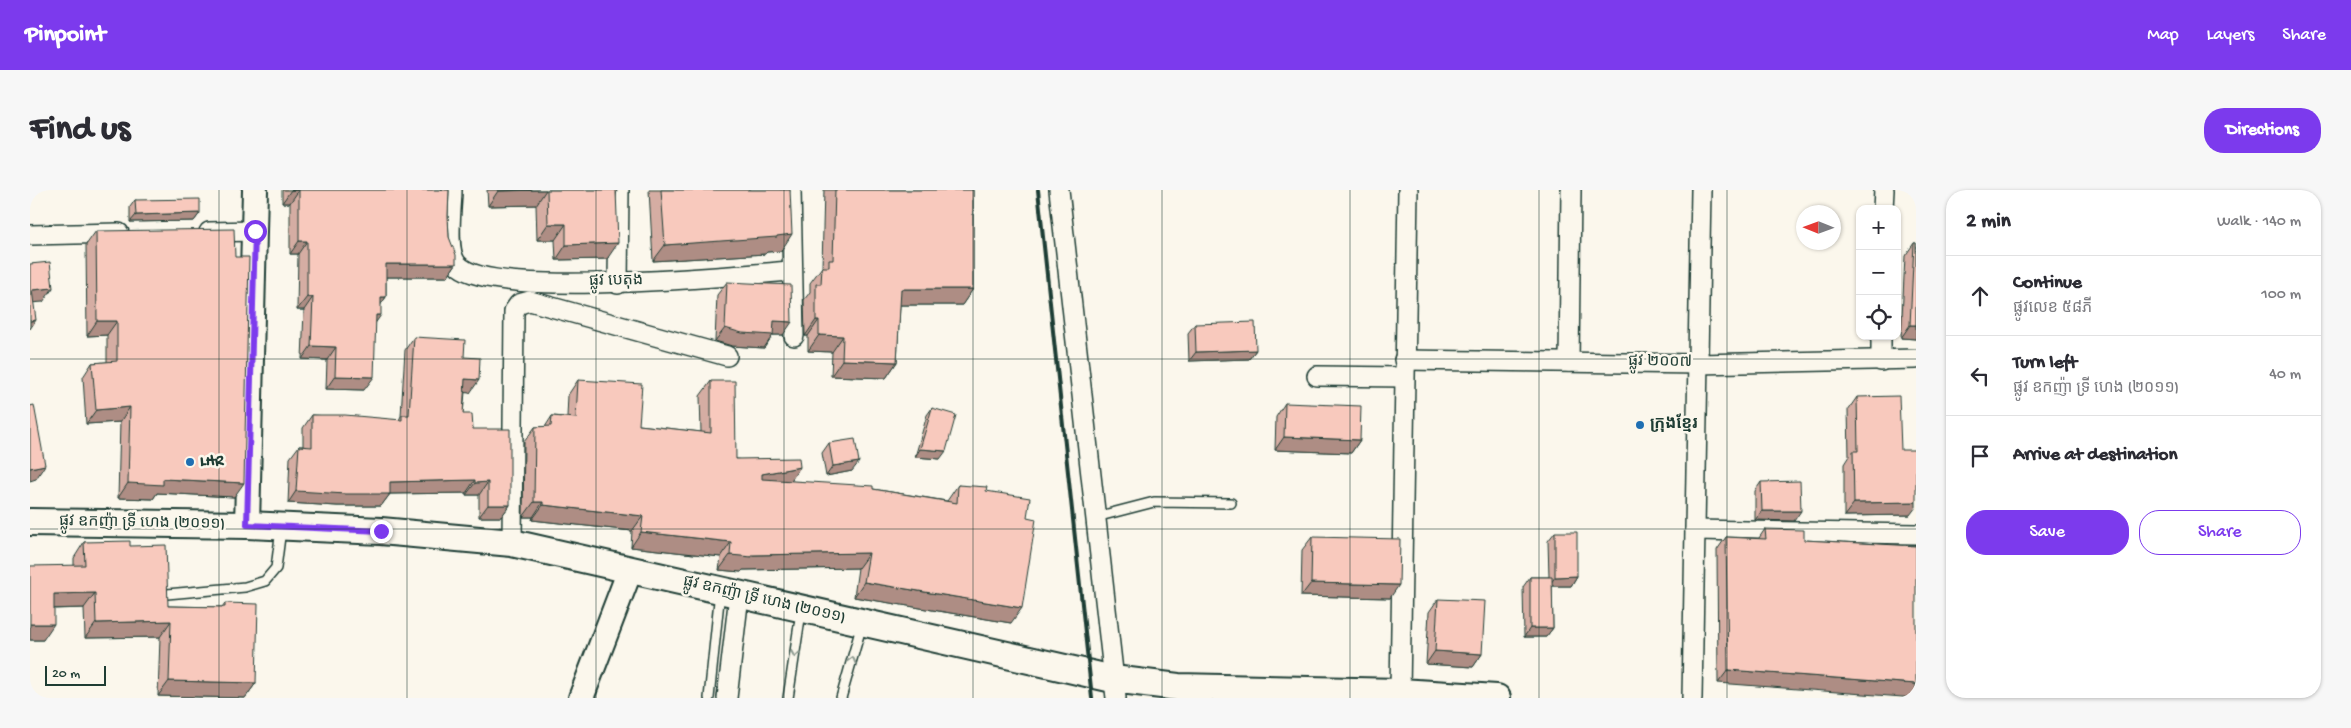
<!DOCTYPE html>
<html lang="en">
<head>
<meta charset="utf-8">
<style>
  :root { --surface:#fff; --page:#f7f7f7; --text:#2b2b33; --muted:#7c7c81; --line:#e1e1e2; --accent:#7c3aed }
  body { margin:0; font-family:"Gochi Hand","Noto Sans Khmer",sans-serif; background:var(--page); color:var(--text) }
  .controls { position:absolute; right:15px; top:15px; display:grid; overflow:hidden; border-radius:10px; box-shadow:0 1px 4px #0004 }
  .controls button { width:45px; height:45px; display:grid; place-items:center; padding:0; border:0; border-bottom:1px solid var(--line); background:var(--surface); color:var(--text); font:25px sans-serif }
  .compass { position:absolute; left:1766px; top:15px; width:45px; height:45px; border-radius:50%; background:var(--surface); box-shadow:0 1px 4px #0004; rotate:271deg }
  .scale { position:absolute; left:15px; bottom:12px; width:61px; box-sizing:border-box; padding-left:5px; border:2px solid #1f3d34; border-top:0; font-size:14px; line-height:18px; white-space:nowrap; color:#1f3d34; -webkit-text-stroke:4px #fbf7ec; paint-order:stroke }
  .stop { position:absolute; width:15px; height:15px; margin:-11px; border:4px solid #7c3aed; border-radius:50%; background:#fff }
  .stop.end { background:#7c3aed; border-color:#fff; box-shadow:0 1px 5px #0008 }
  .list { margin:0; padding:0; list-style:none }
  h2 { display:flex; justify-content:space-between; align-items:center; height:65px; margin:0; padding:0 20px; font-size:21px }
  h2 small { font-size:16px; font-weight:400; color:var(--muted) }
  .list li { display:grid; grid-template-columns:32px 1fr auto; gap:15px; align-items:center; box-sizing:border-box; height:80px; padding:0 20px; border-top:1px solid var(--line) }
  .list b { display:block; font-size:19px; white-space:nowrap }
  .list p { margin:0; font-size:16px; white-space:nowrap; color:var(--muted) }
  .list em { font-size:16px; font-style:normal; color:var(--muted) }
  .actions { display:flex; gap:10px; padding:15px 20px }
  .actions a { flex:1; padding:11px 0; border:1px solid var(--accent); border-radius:20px; text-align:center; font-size:18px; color:var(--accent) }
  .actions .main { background:var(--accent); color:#fff }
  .icon { flex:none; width:28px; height:28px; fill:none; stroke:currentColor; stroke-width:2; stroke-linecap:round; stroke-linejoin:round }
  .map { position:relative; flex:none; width:1886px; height:508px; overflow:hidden; border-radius:20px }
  header { display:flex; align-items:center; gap:30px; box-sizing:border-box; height:70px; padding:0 25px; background:var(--accent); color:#fff }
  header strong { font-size:24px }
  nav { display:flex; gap:28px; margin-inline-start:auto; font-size:18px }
  .intro { display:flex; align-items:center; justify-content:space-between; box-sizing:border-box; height:120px; padding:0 30px }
  h1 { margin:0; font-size:35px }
  .button { padding:12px 22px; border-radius:20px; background:var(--accent); color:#fff; font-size:18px; font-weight:700 }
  main { display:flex; gap:30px; padding:0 30px }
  aside { flex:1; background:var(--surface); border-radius:20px; box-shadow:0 1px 4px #0004 }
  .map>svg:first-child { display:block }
</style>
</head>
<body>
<header>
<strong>Pinpoint</strong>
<nav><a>Map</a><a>Layers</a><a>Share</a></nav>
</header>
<div class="intro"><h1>Find us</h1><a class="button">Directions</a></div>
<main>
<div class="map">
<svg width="1886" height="508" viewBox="0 0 1886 508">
  <rect width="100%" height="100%" fill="#fbf7ec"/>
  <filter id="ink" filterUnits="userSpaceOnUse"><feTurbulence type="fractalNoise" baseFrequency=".02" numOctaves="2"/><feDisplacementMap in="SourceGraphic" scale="10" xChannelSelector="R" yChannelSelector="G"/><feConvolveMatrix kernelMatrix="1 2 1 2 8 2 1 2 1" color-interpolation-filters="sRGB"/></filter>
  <g filter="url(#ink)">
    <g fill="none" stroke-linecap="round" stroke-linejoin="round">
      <!-- service casing -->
      <g stroke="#1f3d34" stroke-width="12">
        <g id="service">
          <polyline points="1066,327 1124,312 1201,313"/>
          <polyline points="137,404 215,397 235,391 246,378 251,339"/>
          <polyline points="679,508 690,401"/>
          <polyline points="758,508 771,422"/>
          <polyline points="811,508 832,434"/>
        </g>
      </g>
      <!-- minor casing -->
      <g stroke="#1f3d34" stroke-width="22">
        <g id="minor">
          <path d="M422 0C422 19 415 60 427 74 458 110 708 85 761 81"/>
          <polyline points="761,0 764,146"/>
          <polyline points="1029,0 1086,508"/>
          <polyline points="1853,19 1854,0"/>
          <polyline points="179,42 225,41"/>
          <polyline points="0,45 89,43"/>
          <polyline points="588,94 589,0"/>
          <polyline points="1374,170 1668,174 1886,169"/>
          <polyline points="1851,171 1851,146"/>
          <polyline points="1539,172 1541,0"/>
          <polyline points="1287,186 1374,187"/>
          <polyline points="1665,340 1886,344"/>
          <polyline points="482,353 484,121 489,114 500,111 697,166"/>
          <polyline points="1370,502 1378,0"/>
          <polyline points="697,508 709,405"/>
          <polyline points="1662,508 1671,0"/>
        </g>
      </g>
      <!-- tertiary casing -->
      <g stroke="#1f3d34" stroke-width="28">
        <g id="tertiary">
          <polyline points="217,335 225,0"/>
          <polyline points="551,508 600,380"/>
        </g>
      </g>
      <!-- secondary casing -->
      <g stroke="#1f3d34" stroke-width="30">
        <polyline id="secondary" points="0,332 217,335 351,341 482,353 1083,489 1148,497 1370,502 1467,508"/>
      </g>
      <!-- service -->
      <use href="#service" stroke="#fbf7ec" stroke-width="9"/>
      <!-- minor -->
      <use href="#minor" stroke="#fbf7ec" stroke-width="19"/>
      <!-- tertiary -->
      <use href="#tertiary" stroke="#fbf7ec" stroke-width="24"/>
      <!-- secondary -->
      <use href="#secondary" stroke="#fbf7ec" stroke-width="26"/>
      <!-- rail -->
      <polyline stroke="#1f3d34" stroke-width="4" points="1008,0 1062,508"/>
    </g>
    <!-- wall -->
    <g fill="#d5ada3" stroke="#1f3d34">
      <polygon points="252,0 419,0 418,26 419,47 426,74 417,87 356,87 356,107 351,114 345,133 334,200 296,199 297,170 272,169 274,120 267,120 268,64 260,64 260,13 252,13"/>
      <polygon points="457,0 587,0 577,69 526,70 525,50 507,50 506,15 458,16"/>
      <polygon points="619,0 760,0 751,61 737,62 735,64 623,71"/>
      <polygon points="794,0 943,0 943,99 932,115 870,115 867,172 856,188 801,186 802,162 778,161 778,146 775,146 774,110 780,102 780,93 792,77"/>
      <polygon points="105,10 170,23 164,31 100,32 100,17"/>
      <polygon points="66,41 204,307 127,303 123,309 88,308 90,232 56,234 53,187 62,173 77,172 77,145 57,146 56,55"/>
      <polygon points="1884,53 1886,53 1886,149 1871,148 1875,66"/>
      <polygon points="697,92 753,145 743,145 734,158 702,156 685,151 687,105"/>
      <polygon points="1165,134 1226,160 1219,169 1159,171 1158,143"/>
      <polygon points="384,147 434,167 440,203 435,202 433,224 443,239 480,315 471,327 449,327 449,305 436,305 436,303 360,304 351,316 307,316 258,313 260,268 269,256 273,256 273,238 282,225 369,230 371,226 375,160"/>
      <polygon points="548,190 609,235 671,242 670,206 681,191 706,269 770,277 760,291 843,299 917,311 928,295 956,301 981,433 824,407 828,378 713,380 711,382 689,380 691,367 601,357 602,341 502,330 503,327 493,327 494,252 505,237 515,237 522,226 537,227 538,205"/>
      <polygon points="1827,207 1871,260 1880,325 1814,326 1814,274 1819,266 1818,220"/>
      <polygon points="1255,213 1330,250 1321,263 1245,260 1246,227"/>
      <polygon points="902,218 910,269 885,267 897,225"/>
      <polygon points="799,253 822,281 796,286 792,263"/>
      <polygon points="1731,292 1764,331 1725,330 1725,301"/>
      <polygon points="1735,339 1774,350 1886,356 1688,493 1687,360 1696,347 1729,348"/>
      <polygon points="1525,342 1547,386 1541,396 1522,396 1523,438 1516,447 1494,447 1493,397 1500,387 1519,387 1518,351"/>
      <polygon points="1282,347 1360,408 1271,406 1272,360"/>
      <polygon points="54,352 100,356 138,416 192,417 195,413 226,493 215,508 128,506 130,447 55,448 54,418 24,419 13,450 0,450 44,375 44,368"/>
      <polygon points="1408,409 1452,464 1443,477 1396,474 1399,422"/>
    </g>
    <!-- shaded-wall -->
    <g fill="#ae8d84" stroke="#1f3d34">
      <polygon points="261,0 269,0 260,13 252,13"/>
      <polygon points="516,0 506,15 458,16 468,1"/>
      <polygon points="170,23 164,31 100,32 106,25"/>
      <polygon points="518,34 536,34 525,50 507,50"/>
      <polygon points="762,44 751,61 737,62 735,64 623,71 635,55"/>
      <polygon points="269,51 277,51 268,64 260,64"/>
      <polygon points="588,53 577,69 526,70 536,55"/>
      <polygon points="356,74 426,74 417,87 347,87"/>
      <polygon points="23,98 13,112 0,113 2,100"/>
      <polygon points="871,99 943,99 932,115 860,115"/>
      <polygon points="277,107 283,107 274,120 267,120"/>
      <polygon points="351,107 356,107 347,120"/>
      <polygon points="346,125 351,125 342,138"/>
      <polygon points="6,130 0,139 0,131"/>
      <polygon points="786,130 789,130 778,146 775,146"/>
      <polygon points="67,131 87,131 77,145 57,146"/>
      <polygon points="744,131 762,132 753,145 743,145 734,158 702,156 685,151 695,138"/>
      <polygon points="1880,135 1886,135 1886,149 1871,148"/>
      <polygon points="789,145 813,146 802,162 778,161"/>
      <polygon points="281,156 306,157 297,170 272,169"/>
      <polygon points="1226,160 1219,169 1159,171 1166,162"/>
      <polygon points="812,170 867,172 856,188 801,186"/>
      <polygon points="305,186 344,187 334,200 296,199"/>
      <polygon points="435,189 449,190 440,203 427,202"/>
      <polygon points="100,217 90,232 56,234 66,220"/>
      <polygon points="1254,247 1330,250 1321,263 1245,260"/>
      <polygon points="890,259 916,261 910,269 885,267"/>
      <polygon points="829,272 822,281 796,286 803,276"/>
      <polygon points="15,275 6,289 0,291 0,278"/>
      <polygon points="770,277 760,292 722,299 732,284"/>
      <polygon points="133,289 214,293 204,307 127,303 123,309 88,308 98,293"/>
      <polygon points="445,290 436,303 358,304 360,304 351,316 307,316 258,313 266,301 360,292"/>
      <polygon points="458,292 449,305 436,305 445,293"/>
      <polygon points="504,312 513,312 503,327 493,327"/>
      <polygon points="1886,312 1886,317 1880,325 1814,326 1824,313"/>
      <polygon points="458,315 480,315 471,327 449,327"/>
      <polygon points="513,315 613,326 602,341 502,330"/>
      <polygon points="1732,321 1771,321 1764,331 1725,330"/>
      <polygon points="611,342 701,352 691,367 601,357"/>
      <polygon points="839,363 828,378 713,380 711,382 689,380 700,365 722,365"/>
      <polygon points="1547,386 1541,396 1519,396 1525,387"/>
      <polygon points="834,392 992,418 981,433 824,407"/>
      <polygon points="1281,393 1369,395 1360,408 1271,406"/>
      <polygon points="65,403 54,418 13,419 24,404"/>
      <polygon points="141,431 130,447 55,448 66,433"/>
      <polygon points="0,434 24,434 13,450 0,450"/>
      <polygon points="1500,438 1523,438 1516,447 1494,447"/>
      <polygon points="1405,461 1452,464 1443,477 1396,474"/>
      <polygon points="1698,480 1886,494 1886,508 1688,493"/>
      <polygon points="139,491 226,493 215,508 128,506"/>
    </g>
    <!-- building -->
    <g fill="#f8c9bd" stroke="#1f3d34">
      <polygon points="261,0 419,0 418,26 419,47 426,65 426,74 356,74 356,107 351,107 351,125 346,125 344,187 305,186 306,157 281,156 283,107 277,107 277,51 269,51 269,0"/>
      <polygon points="468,0 501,0 468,1"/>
      <polygon points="517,0 586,0 588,53 536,55 536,34 518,34"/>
      <polygon points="631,0 760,0 762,44 747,46 747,47 635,55"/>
      <polygon points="805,0 943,0 943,99 871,99 867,172 812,170 813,146 789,145 789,130 786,130 786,94 791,94 792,77 799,77 799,70 803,70"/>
      <polygon points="170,9 170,23 106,25 105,10"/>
      <polygon points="204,39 205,67 219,67 214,293 133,289 133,295 98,293 100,217 66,220 62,173 87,171 87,131 67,131 66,41"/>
      <polygon points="1884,53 1886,53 1886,135 1880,135"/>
      <polygon points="20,72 23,98 2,100 6,130 0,131 0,74"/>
      <polygon points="697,92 761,95 762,132 744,131 743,145 712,143 695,138"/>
      <polygon points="1225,132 1226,160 1166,162 1165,134"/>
      <polygon points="384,147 435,150 434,167 450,168 449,190 435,189 433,224 442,224 443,239 480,239 480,315 458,315 458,292 445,293 445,290 360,292 360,304 316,304 266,301 269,256 282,257 282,225 315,225 372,230 372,225 379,225"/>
      <polygon points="548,190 612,194 609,235 681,243 681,191 705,191 706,269 769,268 770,277 732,284 732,289 843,296 843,299 927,313 928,295 957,297 956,301 1000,308 997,327 1006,329 992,418 834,392 839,363 722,365 722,367 700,365 701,352 611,342 613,326 513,315 513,312 504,312 505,237 521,236 522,226 546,228"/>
      <polygon points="1869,206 1871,260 1886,260 1886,312 1824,313 1823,261 1828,261 1827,207"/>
      <polygon points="1255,213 1331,216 1330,250 1254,247"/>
      <polygon points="4,215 15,275 0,278 0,216"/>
      <polygon points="902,218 926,225 916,261 890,259"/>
      <polygon points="825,249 829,272 803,276 799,253"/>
      <polygon points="1770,291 1771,321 1732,321 1731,292"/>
      <polygon points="1735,339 1774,340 1774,350 1886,356 1886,494 1698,480 1696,347 1736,349"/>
      <polygon points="1525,342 1547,342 1547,386 1525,387"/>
      <polygon points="1282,347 1370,349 1369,395 1281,393"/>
      <polygon points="100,351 100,356 136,355 138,416 195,417 195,413 228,414 226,493 139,491 141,431 66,433 65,403 24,404 24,434 0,434 0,376 55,375 54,352"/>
      <polygon points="1500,387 1522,387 1523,438 1500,438"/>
      <polygon points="1408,409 1455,411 1452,464 1405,461"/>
    </g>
    <!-- one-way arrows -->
    <defs><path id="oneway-chevron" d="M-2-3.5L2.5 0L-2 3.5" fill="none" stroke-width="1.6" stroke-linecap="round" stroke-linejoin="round" transform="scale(1.25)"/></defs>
    <g stroke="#8d9a90">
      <use href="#oneway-chevron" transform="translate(765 464) rotate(99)"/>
      <use href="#oneway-chevron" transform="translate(822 470) rotate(-74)"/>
    </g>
  </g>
  <g fill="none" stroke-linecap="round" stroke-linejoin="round" filter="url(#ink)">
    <!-- route -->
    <polyline stroke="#7c3aed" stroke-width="6" points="225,41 217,335 351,341"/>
  </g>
  <!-- grid -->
  <path fill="none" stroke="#1f3d34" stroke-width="1" stroke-opacity="0.55" d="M189 0V508M377 0V508M566 0V508M754 0V508M943 0V508M1132 0V508M1320 0V508M1509 0V508M1697 0V508M0 169H1886M0 339H1886"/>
  <!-- markers -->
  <g fill="#1f6fb2" stroke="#fbf7ec" stroke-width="2">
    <circle cx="1610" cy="235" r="5"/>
    <circle cx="160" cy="272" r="5"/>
  </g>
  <g text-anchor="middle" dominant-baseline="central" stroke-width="5" stroke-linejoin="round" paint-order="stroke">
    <!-- street labels -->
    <g font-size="16" fill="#1f3d34" stroke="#fbf7ec">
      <text transform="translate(586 92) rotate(-1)">ផ្លូវ បេតុង</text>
      <text transform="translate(1630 173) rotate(1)">ផ្លូវ ២០០៧</text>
      <text transform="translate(112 334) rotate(1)">ផ្លូវ ឧកញ៉ា ទ្រី ហេង (២០១១)</text>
      <text transform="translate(734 411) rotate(13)">ផ្លូវ ឧកញ៉ា ទ្រី ហេង (២០១១)</text>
    </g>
    <!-- poi labels -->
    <g font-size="16" font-weight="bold" fill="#1f3d34" stroke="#fbf7ec" text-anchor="start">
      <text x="1620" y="235">ក្រុងខ្មែរ</text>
      <text x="170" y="272">LHR</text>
    </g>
  </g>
</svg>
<div class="controls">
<button>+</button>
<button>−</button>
<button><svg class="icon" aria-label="locate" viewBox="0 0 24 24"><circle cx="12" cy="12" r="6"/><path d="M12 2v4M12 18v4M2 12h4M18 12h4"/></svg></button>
</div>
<svg class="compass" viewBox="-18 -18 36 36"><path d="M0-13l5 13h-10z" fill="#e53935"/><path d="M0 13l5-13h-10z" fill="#7c7c81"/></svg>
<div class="scale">20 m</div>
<div class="stop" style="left:225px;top:41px"></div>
<div class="stop end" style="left:351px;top:341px"></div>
</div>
<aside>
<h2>2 min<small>Walk · 140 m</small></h2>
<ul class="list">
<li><svg class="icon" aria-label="ahead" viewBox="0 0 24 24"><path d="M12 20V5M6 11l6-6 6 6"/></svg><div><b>Continue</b><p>ផ្លូវលេខ ៥៨ភី</p></div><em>100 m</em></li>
<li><svg class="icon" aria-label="left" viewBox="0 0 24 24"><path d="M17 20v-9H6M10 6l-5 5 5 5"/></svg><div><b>Turn left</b><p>ផ្លូវ ឧកញ៉ា ទ្រី ហេង (២០១១)</p></div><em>40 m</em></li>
<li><svg class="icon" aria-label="arrive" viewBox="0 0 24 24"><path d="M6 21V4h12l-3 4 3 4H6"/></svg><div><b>Arrive at destination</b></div></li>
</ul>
<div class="actions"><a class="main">Save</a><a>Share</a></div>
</aside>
</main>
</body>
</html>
